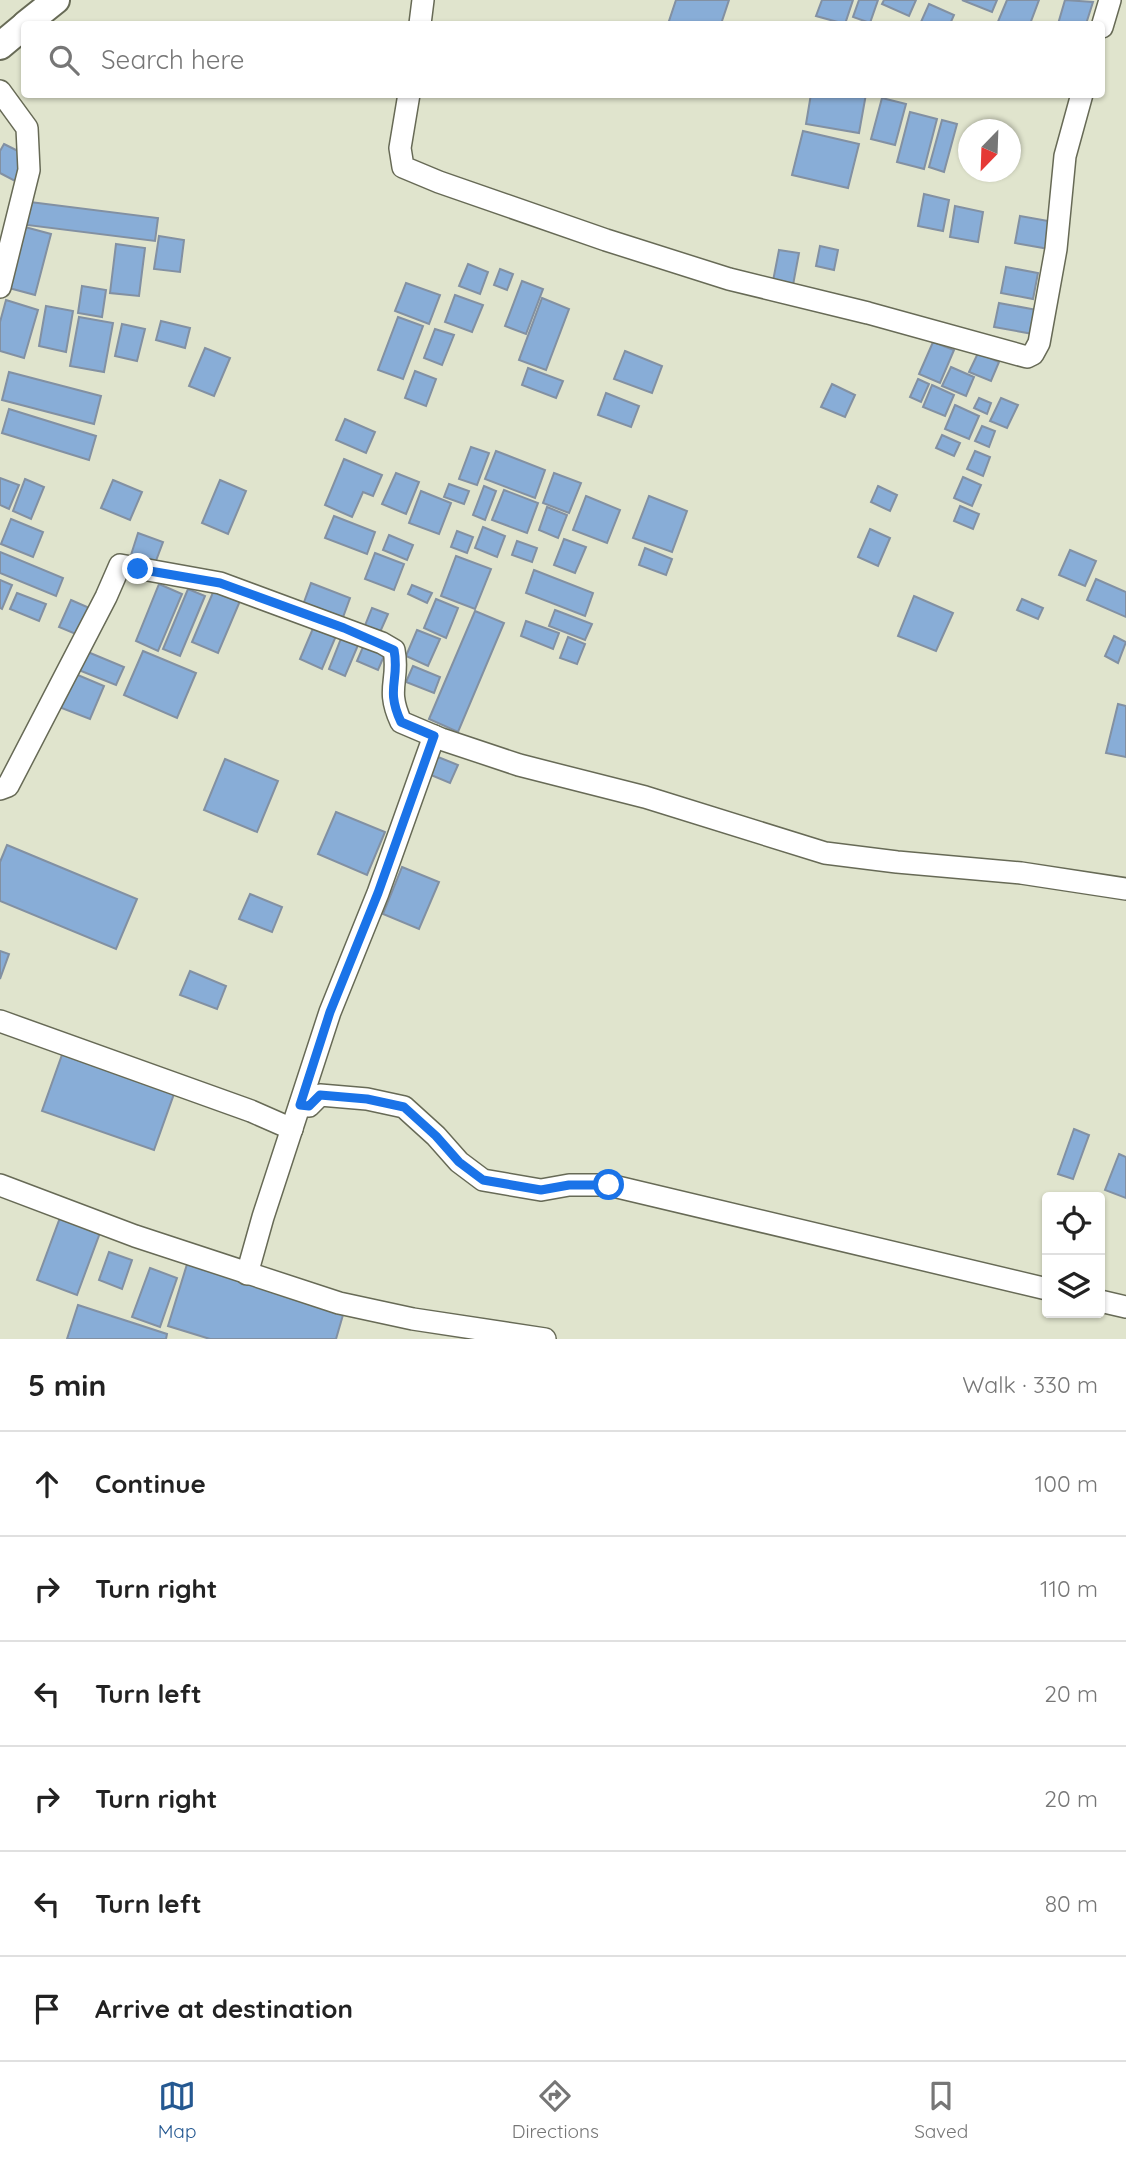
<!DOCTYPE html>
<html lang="en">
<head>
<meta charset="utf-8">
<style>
  :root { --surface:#fff; --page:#f6f6f6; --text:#222; --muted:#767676; --line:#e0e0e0; --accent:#245891 }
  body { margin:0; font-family:Quicksand,sans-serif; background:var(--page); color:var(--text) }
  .controls { position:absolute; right:21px; bottom:21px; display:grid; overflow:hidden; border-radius:7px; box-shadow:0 2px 5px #0004 }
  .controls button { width:63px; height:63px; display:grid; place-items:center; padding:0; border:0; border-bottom:2px solid var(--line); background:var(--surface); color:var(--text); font:35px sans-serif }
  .compass { position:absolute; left:958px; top:119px; width:63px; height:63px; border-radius:50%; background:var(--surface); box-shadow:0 2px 5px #0004; rotate:203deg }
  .stop { position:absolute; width:21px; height:21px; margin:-16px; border:5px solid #1a73e8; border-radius:50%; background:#fff }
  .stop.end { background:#1a73e8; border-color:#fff; box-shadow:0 2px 7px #0008 }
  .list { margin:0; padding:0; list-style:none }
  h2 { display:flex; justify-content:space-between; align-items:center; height:91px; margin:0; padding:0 28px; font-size:30px }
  h2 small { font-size:23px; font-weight:400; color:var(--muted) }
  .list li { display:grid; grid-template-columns:46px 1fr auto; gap:21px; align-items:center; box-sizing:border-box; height:105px; padding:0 28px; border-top:2px solid var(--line) }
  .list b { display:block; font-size:26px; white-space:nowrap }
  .list em { font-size:23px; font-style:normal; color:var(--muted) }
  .icon { flex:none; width:38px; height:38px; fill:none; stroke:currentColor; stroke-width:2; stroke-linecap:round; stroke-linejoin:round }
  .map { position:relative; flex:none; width:1126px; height:1339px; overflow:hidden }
  .search { position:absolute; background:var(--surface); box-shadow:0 2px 5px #0004; left:21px; right:21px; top:21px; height:77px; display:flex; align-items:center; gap:18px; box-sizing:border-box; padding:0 24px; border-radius:7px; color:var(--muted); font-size:26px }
  .sheet { height:721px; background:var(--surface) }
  nav { display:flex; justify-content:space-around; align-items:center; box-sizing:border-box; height:98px; border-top:2px solid var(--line); background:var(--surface); font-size:19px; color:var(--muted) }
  nav a { display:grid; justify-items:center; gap:4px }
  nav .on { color:var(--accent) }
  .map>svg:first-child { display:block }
</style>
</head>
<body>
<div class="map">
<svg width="1126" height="1339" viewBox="0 0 1126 1339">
  <rect width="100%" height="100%" fill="#e0e4cd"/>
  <!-- building -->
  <g fill="#88add7" stroke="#8290a2" stroke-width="2">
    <polygon points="676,0 729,0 721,24 668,24"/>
    <polygon points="822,0 853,0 845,24 816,16"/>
    <polygon points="859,0 878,0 870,23 853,17"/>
    <polygon points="884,0 916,0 909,16 882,4"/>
    <polygon points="962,0 997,0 992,12"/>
    <polygon points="1007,0 1039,0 1030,24 997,24"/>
    <polygon points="1065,0 1093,2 1086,24 1058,24"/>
    <polygon points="929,4 954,15 950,24 927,24 921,22"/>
    <polygon points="811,94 866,94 859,133 806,124"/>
    <polygon points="882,98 906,104 895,145 871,139"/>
    <polygon points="910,112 937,119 924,169 897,162"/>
    <polygon points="942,120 957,124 944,172 929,167"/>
    <polygon points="803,131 859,144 848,188 792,175"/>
    <polygon points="4,144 28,156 15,181 0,173 0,151"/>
    <polygon points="924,194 949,200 943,231 918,226"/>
    <polygon points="30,202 158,218 155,241 27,225"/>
    <polygon points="955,206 983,212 978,242 950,237"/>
    <polygon points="1020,216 1054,222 1049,249 1015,243"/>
    <polygon points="25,227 51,234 35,295 9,288"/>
    <polygon points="159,236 184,240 180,272 154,269"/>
    <polygon points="116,244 145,248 139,296 110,293"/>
    <polygon points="820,246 838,250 834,270 816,266"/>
    <polygon points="779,250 799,253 793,285 773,281"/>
    <polygon points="468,264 488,272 480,294 459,286"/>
    <polygon points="1006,267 1038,273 1033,299 1001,293"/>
    <polygon points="500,269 513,274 507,290 494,285"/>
    <polygon points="522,281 543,289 526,334 505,326"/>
    <polygon points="406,283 440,295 429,324 395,311"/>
    <polygon points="82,286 106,290 102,317 78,313"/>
    <polygon points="455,295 483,305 472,332 445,322"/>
    <polygon points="542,298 569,309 546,370 519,360"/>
    <polygon points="6,300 38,310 24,358 0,351 0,322"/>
    <polygon points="999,303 1037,310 1033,334 994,327"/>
    <polygon points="46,306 73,311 66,352 39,346"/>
    <polygon points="79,317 113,323 104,372 70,366"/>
    <polygon points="398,317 423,326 403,379 378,370"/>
    <polygon points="161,321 190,328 185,348 156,340"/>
    <polygon points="122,324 145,329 137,361 115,356"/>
    <polygon points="435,329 454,335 442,365 424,358"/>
    <polygon points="933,342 954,350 940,383 919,374"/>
    <polygon points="205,348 230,358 214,396 189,386"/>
    <polygon points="625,351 662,366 652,393 614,379"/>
    <polygon points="978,353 999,362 991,381 969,372"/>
    <polygon points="951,367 974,377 966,396 942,386"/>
    <polygon points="528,368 563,381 556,398 522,385"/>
    <polygon points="415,371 436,379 426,406 405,398"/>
    <polygon points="9,372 101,396 94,424 2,400"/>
    <polygon points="918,379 929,384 921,402 910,397"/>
    <polygon points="832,384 855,395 845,417 821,407"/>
    <polygon points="932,385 954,395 945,416 923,407"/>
    <polygon points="606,393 639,406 631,427 598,415"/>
    <polygon points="979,398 991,403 987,414 974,408"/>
    <polygon points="1001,398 1018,405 1007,428 990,421"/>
    <polygon points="955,405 979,416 969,439 945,429"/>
    <polygon points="9,409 96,436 89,460 2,433"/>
    <polygon points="345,419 375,432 366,453 336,440"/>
    <polygon points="982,426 995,431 989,447 975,441"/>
    <polygon points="942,435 960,443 954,456 936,448"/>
    <polygon points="471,447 489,453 477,485 459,479"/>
    <polygon points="496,451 545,470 535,498 485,479"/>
    <polygon points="975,451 990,457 983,476 967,469"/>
    <polygon points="344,459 382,475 373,496 363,492 352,517 325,505"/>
    <polygon points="396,473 419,482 406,514 382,504"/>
    <polygon points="554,473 581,483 569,513 543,503"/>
    <polygon points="963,477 981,485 972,506 954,498"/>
    <polygon points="0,478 19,485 9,509 0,505"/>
    <polygon points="25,479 44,487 31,519 13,511"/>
    <polygon points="113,480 142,492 130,520 101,508"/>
    <polygon points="220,480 246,491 228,534 202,523"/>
    <polygon points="449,484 469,491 464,504 444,497"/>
    <polygon points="484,486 496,491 485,520 473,515"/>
    <polygon points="878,486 897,495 890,511 871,502"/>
    <polygon points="504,490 538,503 527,533 492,520"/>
    <polygon points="421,491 451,503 439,534 409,523"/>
    <polygon points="586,496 620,510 607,543 573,530"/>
    <polygon points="649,496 687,511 672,552 633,538"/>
    <polygon points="960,506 979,514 973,529 954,521"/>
    <polygon points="547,507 567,515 558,538 539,530"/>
    <polygon points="334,516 375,532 367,554 325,538"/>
    <polygon points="11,519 43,532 33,557 1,544"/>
    <polygon points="483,527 505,536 497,557 475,548"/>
    <polygon points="870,529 890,538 878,566 858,557"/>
    <polygon points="457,531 473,537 467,553 451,547"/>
    <polygon points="138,533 163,542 154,566 130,558"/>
    <polygon points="389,535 413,545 407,560 383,550"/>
    <polygon points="564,539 586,547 575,573 554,565"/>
    <polygon points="517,541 537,548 532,562 512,555"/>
    <polygon points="645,548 672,559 666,575 639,565"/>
    <polygon points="1070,550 1096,561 1085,586 1059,575"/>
    <polygon points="0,552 63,578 56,596 0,573"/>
    <polygon points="375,553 404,564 394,590 365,579"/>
    <polygon points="456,556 491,569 475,609 441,596"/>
    <polygon points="534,570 593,593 585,616 526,593"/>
    <polygon points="1096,579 1126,592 1126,617 1087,600"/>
    <polygon points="0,580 12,585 2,609 0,608"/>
    <polygon points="311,583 350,598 342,620 303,605"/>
    <polygon points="159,584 182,594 158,651 136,641"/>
    <polygon points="412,585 432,593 427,603 408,594"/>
    <polygon points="188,589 205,596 180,656 163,649"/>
    <polygon points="214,590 240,601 218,653 192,642"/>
    <polygon points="17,593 46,604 39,621 10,609"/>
    <polygon points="914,596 953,613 936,651 898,636"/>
    <polygon points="436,599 458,608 446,638 424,628"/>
    <polygon points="1022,599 1043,608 1038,619 1017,610"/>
    <polygon points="71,600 94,610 83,637 59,627"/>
    <polygon points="372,608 388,614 377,639 362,633"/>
    <polygon points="555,610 592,624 585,640 549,626"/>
    <polygon points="475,611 504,623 458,732 429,719"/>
    <polygon points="526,621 559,633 553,649 521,636"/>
    <polygon points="314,626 336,636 322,669 300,659"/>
    <polygon points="417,630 440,639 428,666 406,656"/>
    <polygon points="344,631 361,638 345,676 329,669"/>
    <polygon points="1114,636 1126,642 1118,663 1105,656"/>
    <polygon points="568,637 585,644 577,664 560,658"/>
    <polygon points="366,640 387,649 378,670 357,661"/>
    <polygon points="83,650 124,667 116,685 76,669"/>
    <polygon points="143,651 196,673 177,718 124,695"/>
    <polygon points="413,666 440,677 434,693 406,682"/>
    <polygon points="73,673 104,686 90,719 59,707"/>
    <polygon points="1118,704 1126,706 1126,757 1106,753"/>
    <polygon points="433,755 458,765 450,783 426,773"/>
    <polygon points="225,759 278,781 257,832 204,810"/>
    <polygon points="336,812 385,832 367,875 318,854"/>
    <polygon points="7,845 137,899 116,949 0,901 0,862"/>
    <polygon points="402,867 439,882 419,929 383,914"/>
    <polygon points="250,894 282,907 272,932 239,919"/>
    <polygon points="0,951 9,954 0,979"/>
    <polygon points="190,971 226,986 217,1009 180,995"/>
    <polygon points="63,1052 175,1091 154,1150 42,1111"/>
    <polygon points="1074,1129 1089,1135 1073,1179 1058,1174"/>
    <polygon points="1119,1154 1126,1157 1126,1198 1105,1190"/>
    <polygon points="61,1215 101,1230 77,1295 37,1280"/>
    <polygon points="109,1252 132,1260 122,1289 99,1280"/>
    <polygon points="188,1261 345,1308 336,1339 210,1339 168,1326"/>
    <polygon points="150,1268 177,1278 160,1327 132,1317"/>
    <polygon points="78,1305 167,1334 166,1339 67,1339"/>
  </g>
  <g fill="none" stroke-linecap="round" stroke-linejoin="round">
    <!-- minor casing -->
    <g stroke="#676a56" stroke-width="24">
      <g id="minor">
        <polyline points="420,24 423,0"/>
        <polyline points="1102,27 1110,0"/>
        <polyline points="0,91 27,128 29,170 0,287"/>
        <polyline points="409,94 400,148 403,167 439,182 606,240 729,279 868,313 1027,357 1033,354 1039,343 1056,249 1065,156 1082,94"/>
        <path d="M0 789 8 786 106 597 120 565 220 583 382 643 394 650C400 680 385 688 401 722L441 739 519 765 645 797 825 853 897 862 1021 873 1126 889"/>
        <polyline points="0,1021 251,1111 292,1129"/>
        <polyline points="300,1105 309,1106 320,1095 367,1099 404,1107 436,1136 459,1162 483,1180 541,1190 569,1185 609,1185 1047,1289"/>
        <polyline points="0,1185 135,1236 339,1303 413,1319 545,1339"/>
        <polyline points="247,1274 263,1217 330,1012 378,893 434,736"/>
        <polyline points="1100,1301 1126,1307"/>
      </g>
    </g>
    <!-- tertiary casing -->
    <g stroke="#676a56" stroke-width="30">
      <g id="tertiary">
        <polyline points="26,24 56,0"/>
        <polyline points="0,46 24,26"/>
      </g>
    </g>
    <!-- minor -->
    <use href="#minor" stroke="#fff" stroke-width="21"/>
    <!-- tertiary -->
    <use href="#tertiary" stroke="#fff" stroke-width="26"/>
  </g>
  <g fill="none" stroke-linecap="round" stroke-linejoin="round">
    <!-- route -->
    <path stroke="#1a73e8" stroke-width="9" d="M138 569 220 583 344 628 394 650C400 680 385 688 401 722L434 736 378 893 330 1012 300 1105 309 1106 320 1095 367 1099 404 1107 436 1136 459 1162 483 1180 541 1190 569 1185H609"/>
  </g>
</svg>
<div class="controls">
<button><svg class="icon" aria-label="locate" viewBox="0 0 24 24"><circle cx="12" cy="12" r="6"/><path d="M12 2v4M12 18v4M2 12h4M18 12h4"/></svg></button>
<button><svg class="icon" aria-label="layers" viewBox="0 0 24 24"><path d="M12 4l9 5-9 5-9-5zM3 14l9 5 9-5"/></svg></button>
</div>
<svg class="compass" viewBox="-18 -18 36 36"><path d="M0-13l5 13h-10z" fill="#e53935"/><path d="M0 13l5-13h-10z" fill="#767676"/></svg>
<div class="stop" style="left:609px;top:1185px"></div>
<div class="stop end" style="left:138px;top:569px"></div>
<div class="search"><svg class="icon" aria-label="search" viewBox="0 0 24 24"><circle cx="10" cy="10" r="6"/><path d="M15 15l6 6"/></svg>Search here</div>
</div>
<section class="sheet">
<h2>5 min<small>Walk · 330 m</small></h2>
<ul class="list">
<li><svg class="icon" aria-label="ahead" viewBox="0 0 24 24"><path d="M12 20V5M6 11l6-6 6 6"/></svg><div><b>Continue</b></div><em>100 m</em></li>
<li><svg class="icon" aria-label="right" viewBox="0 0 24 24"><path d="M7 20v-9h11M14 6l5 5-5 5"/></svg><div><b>Turn right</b></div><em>110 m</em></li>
<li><svg class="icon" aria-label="left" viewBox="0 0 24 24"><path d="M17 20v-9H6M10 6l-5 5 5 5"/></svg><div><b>Turn left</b></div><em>20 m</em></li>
<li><svg class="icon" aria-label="right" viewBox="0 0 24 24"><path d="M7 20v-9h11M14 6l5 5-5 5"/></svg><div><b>Turn right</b></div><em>20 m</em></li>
<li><svg class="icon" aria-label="left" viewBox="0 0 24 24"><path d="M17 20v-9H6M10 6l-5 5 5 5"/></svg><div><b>Turn left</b></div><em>80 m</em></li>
<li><svg class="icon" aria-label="arrive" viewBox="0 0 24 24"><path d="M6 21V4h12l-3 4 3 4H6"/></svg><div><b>Arrive at destination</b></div></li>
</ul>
</section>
<nav>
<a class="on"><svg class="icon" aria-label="map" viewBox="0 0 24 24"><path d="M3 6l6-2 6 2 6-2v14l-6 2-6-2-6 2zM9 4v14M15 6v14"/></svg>Map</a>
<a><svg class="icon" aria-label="directions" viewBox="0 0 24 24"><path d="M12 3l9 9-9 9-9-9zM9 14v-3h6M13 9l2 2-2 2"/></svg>Directions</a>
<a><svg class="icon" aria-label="saved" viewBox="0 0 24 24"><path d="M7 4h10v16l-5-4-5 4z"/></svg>Saved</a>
</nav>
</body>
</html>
